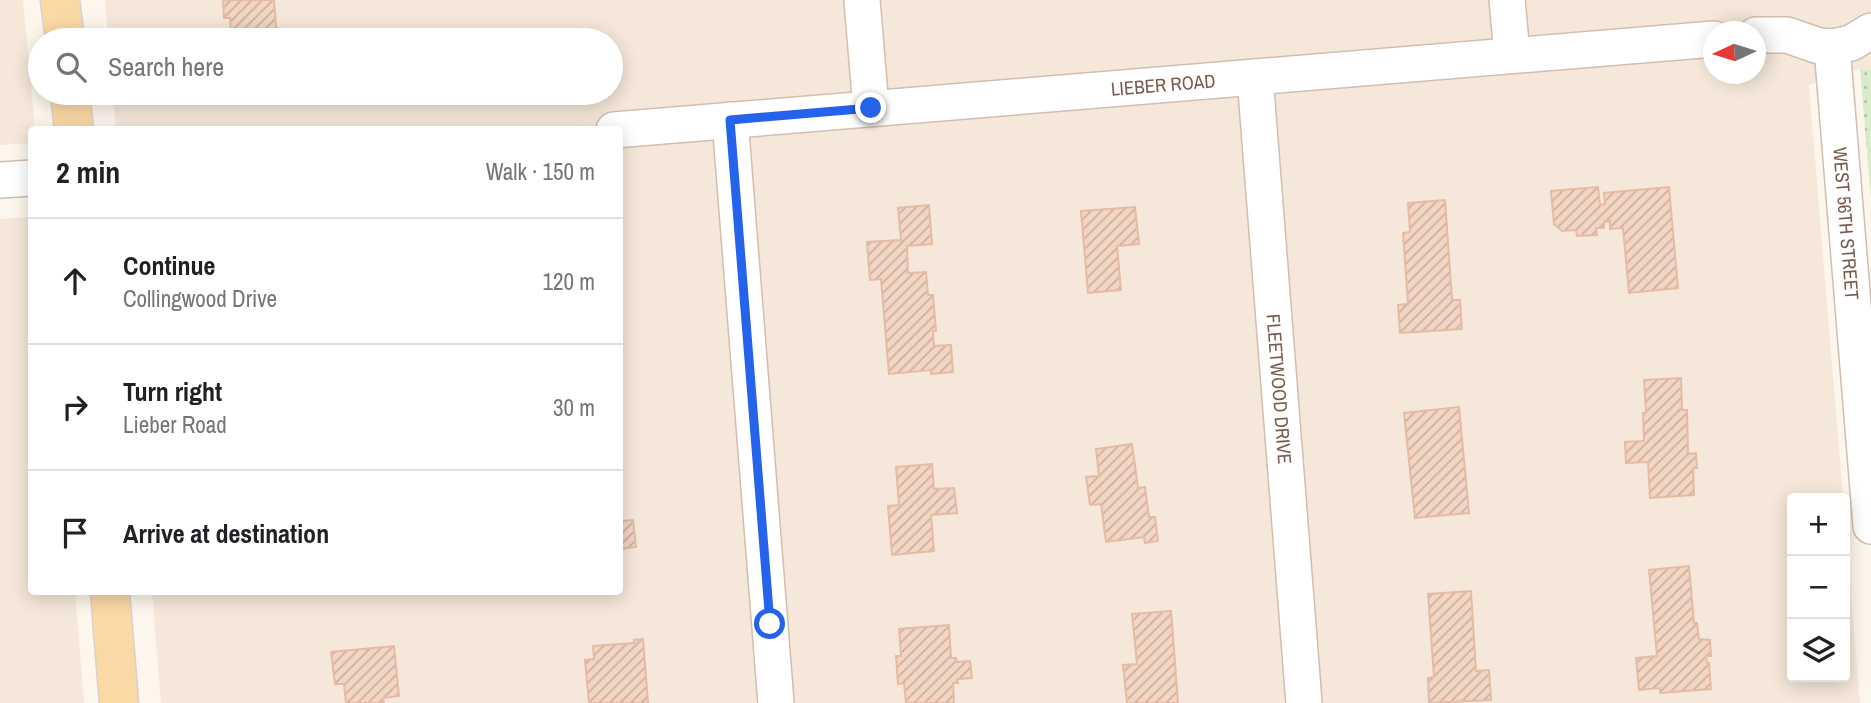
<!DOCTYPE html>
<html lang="en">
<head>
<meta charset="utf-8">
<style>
  :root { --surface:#fff; --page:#f6f6f6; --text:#202124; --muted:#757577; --line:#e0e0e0 }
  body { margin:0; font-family:"Archivo Narrow",sans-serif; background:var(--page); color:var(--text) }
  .controls { position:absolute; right:21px; bottom:21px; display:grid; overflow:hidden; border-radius:7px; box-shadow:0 4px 18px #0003 }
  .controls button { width:63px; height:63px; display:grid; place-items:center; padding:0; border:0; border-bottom:2px solid var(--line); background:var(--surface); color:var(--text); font:35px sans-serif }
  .compass { position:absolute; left:1703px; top:21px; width:63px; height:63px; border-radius:50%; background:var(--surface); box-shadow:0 4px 18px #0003; rotate:266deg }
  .stop { position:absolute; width:21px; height:21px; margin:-16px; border:5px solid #2563eb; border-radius:50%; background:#fff }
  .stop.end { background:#2563eb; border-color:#fff; box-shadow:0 2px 7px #0008 }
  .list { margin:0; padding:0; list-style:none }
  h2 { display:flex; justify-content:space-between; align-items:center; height:91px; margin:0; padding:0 28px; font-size:30px }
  h2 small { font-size:23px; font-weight:400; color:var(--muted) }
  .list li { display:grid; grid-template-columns:46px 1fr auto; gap:21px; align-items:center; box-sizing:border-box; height:126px; padding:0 28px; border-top:2px solid var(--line) }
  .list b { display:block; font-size:26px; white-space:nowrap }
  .list p { margin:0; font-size:23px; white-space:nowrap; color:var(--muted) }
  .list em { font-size:23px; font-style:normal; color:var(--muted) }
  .icon { flex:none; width:38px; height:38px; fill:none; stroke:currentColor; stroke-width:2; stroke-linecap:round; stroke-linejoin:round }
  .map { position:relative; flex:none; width:1871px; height:703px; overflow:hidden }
  .search { position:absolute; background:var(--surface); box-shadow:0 4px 18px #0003; left:28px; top:28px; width:595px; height:77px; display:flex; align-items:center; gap:18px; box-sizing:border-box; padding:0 24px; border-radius:38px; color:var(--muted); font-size:26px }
  .panel { position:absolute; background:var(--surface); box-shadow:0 4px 18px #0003; left:28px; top:126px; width:595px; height:469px; border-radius:7px }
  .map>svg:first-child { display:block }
</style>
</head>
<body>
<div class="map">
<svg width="1871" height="703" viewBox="0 0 1871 703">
  <defs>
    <pattern id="grass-dots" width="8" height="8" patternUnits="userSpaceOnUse" patternTransform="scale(1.75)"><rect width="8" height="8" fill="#d8ecc9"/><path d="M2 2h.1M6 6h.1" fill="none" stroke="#b4c2a5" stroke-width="1.8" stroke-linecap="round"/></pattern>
    <pattern id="building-hatch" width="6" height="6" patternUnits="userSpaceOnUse" patternTransform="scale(1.75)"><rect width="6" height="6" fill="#f3d5c3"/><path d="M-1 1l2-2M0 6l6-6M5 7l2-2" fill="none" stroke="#cab0a1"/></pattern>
  </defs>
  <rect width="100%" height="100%" fill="#fdf6ec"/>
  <!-- residential -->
  <g fill="#f5e8da" fill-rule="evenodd">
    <polygon points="0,0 23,0 35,129 32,130 31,143 0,145"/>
    <path d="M105 0H1871V70L1860 69 1809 85 1843 498H1792V677H1845V523L1860 703H161L152 592H620V130L116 129 113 93H611V40H108ZM1714 32H1756V74H1714Z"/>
    <polygon points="31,217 32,592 75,592 84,703 0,703 0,219"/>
  </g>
  <!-- grass -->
  <polygon fill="url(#grass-dots)" points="1860,69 1871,70 1871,200"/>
  <!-- building -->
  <g fill="url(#building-hatch)" stroke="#e6bba3" stroke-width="2">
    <polygon points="223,0 274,0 277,40 240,40 239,32 231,33 230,18 224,18"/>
    <polygon points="1598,187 1600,205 1605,204 1604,193 1669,187 1678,288 1629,293 1623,228 1610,229 1610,221 1604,222 1604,228 1596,228 1597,235 1577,236 1576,230 1562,231 1554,224 1551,191"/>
    <polygon points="1445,200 1452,300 1460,300 1462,329 1400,333 1398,305 1408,304 1403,233 1410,232 1408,203"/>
    <polygon points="929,205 932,244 907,246 908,273 926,272 928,295 933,295 936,331 933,331 934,346 951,345 953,372 931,374 931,370 889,374 881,279 870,280 867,242 901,240 898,208"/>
    <polygon points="1135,207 1139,244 1117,246 1121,290 1088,293 1081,211"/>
    <polygon points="1681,378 1682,410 1687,410 1688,454 1696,453 1697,468 1693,468 1694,495 1650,498 1648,462 1626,463 1625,442 1644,441 1643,413 1646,413 1644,380"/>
    <polygon points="1459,407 1469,513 1415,518 1404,413"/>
    <polygon points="1132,444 1138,488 1145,487 1149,517 1155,517 1158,541 1145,543 1144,537 1106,542 1101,504 1090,505 1086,477 1099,476 1096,449"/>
    <polygon points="932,464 934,489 954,488 957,513 931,515 934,551 892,555 888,506 899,505 896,467"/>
    <polygon points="620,493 622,521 633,520 636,547 620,549"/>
    <polygon points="1689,566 1694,623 1697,623 1699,639 1710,640 1711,656 1706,656 1707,663 1709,663 1711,689 1660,693 1660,688 1639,690 1636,658 1657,656 1649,570"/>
    <polygon points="1471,591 1476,671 1489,670 1491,700 1429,703 1428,678 1434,677 1428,594"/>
    <polygon points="1171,611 1178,703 1127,703 1123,665 1137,664 1132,614"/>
    <polygon points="949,625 951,658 956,658 957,662 970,661 972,678 957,679 958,683 953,683 954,703 906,703 904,683 898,684 896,656 901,656 899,629"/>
    <polygon points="643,639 648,703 589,703 585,660 594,659 593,646 634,643 634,640"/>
    <polygon points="394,646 399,696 383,698 384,703 346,703 344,684 335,684 331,652"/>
  </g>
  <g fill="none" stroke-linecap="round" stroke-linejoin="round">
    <!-- minor casing -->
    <g stroke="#d1beb0" stroke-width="38">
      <g id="minor">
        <polyline points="862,0 871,108"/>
        <polyline points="1507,0 1512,54"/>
        <polyline points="1756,35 1787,35 1819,46 1832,47 1851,43 1871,31"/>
        <path id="s1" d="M1832 47 1871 526"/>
        <path id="s2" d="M1255 77 1304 703"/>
        <polyline points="730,120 776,703"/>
        <path id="s3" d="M614 130 1714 39"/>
        <polyline points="0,180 32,178"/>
      </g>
    </g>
    <!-- major casing -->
    <g stroke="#dad1cd" stroke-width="41">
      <g id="major">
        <polyline points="60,0 65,40"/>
        <polyline points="70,93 74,130"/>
        <polyline points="110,592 119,703"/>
      </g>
    </g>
    <!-- minor -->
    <use href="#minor" stroke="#fff" stroke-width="35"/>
    <!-- major -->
    <use href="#major" stroke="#fbd9a5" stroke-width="38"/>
  </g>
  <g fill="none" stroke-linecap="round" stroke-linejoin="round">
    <!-- route -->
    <polyline stroke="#2563eb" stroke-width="9" points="770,624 730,120 871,108"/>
  </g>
  <g text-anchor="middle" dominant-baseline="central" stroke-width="7" stroke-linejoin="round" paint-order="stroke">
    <!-- street labels -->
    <g font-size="19" fill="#7a5c4d" stroke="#fffaf3">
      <text stroke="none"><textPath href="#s3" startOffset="551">LIEBER ROAD</textPath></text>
      <text stroke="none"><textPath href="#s1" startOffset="177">WEST 56TH STREET</textPath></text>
      <text stroke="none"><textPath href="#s2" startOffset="313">FLEETWOOD DRIVE</textPath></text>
    </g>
  </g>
</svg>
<div class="controls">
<button>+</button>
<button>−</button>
<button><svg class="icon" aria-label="layers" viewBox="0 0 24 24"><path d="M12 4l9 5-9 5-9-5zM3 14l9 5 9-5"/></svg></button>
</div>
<svg class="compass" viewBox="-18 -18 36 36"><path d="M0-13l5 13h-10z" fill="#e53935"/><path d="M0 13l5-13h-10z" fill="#757577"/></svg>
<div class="stop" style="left:770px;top:624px"></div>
<div class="stop end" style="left:871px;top:108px"></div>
<div class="search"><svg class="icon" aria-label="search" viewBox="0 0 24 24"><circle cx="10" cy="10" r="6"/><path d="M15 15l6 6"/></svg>Search here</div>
<section class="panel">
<h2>2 min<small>Walk · 150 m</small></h2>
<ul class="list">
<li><svg class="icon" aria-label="ahead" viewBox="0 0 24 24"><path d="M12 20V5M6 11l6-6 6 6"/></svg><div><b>Continue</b><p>Collingwood Drive</p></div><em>120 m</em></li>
<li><svg class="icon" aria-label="right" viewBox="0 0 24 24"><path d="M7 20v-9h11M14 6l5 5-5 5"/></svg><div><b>Turn right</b><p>Lieber Road</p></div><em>30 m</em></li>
<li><svg class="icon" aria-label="arrive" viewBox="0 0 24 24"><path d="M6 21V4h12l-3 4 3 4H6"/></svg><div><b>Arrive at destination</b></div></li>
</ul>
</section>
</div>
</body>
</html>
